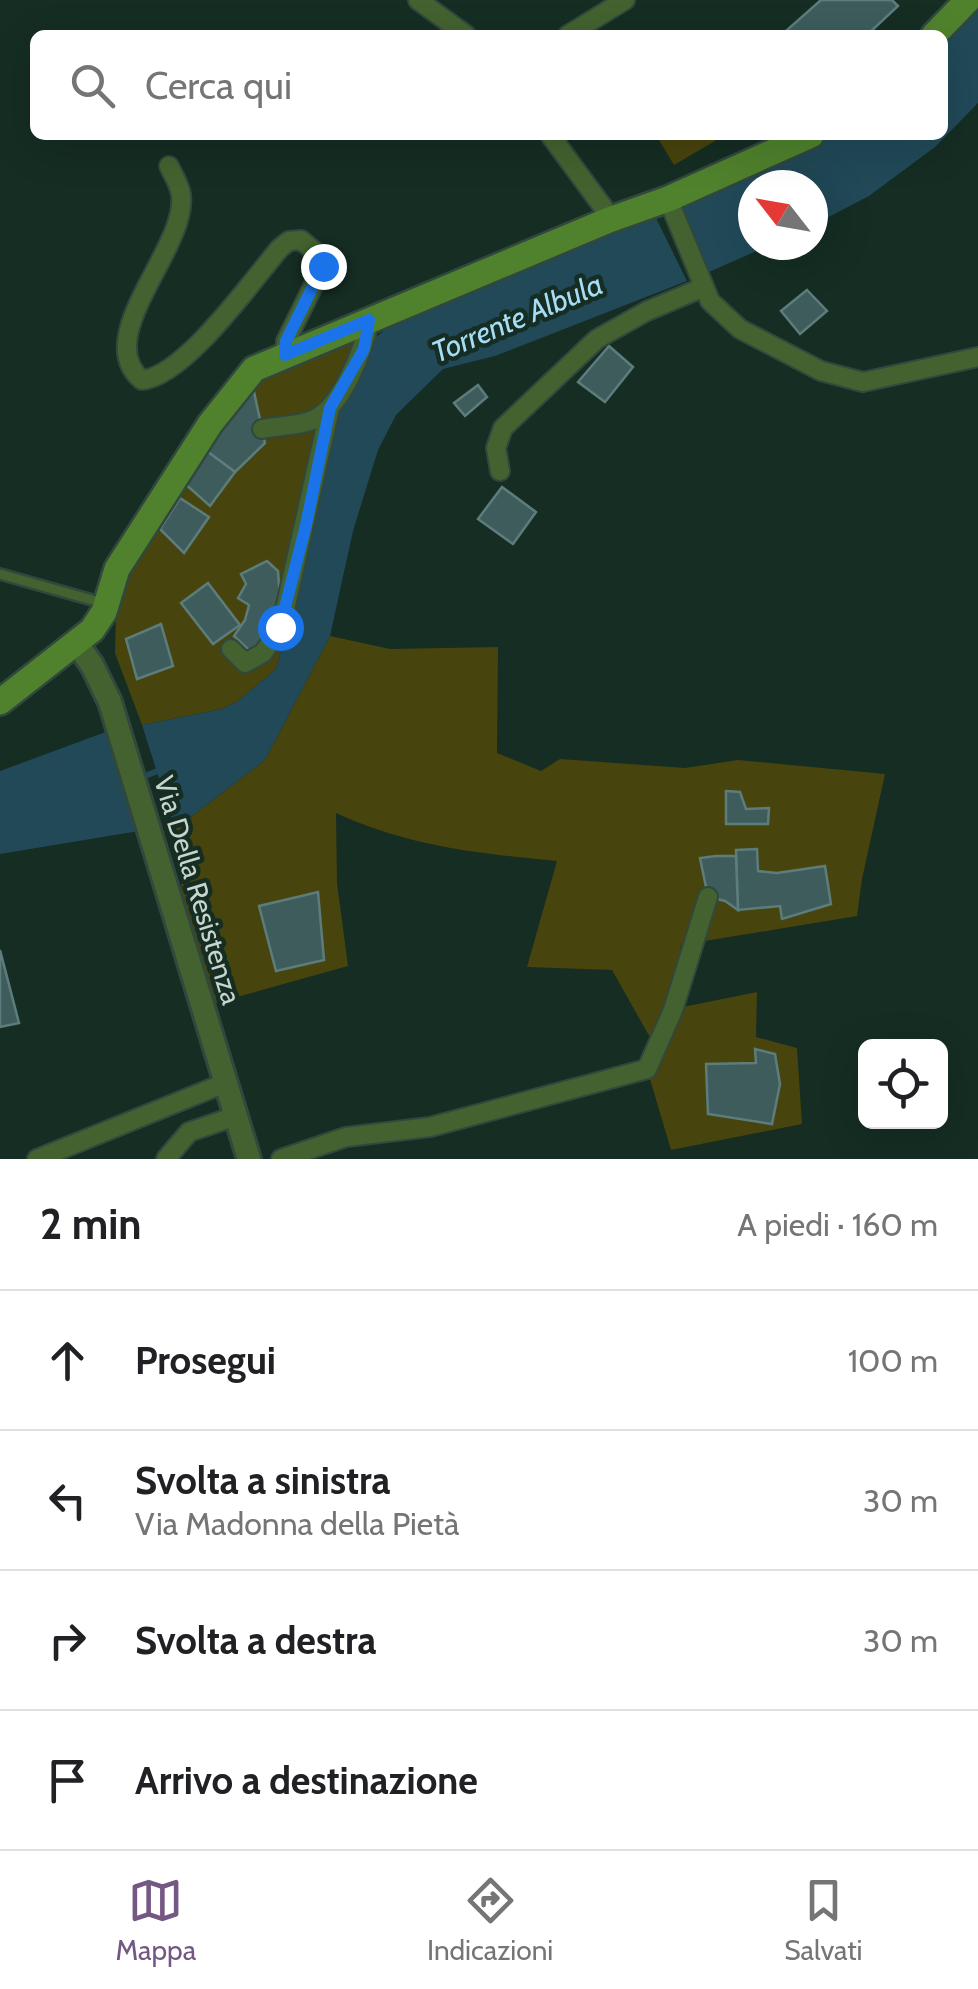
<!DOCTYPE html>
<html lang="it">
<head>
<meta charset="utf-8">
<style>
  :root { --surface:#fff; --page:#f2f2f2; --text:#202124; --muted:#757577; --line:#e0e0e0; --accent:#745782 }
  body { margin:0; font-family:Cabin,sans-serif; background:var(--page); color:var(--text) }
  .controls { position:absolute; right:30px; bottom:30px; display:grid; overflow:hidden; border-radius:15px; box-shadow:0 10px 40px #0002 }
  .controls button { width:90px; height:90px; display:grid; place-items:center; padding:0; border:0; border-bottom:2px solid var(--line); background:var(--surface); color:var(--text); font:50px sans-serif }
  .compass { position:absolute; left:738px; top:170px; width:90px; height:90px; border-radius:50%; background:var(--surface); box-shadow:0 10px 40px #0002; rotate:301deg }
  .stop { position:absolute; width:30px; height:30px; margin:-22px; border:8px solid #1a73e8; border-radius:50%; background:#fff }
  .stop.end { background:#1a73e8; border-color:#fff; box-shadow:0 2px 10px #0008 }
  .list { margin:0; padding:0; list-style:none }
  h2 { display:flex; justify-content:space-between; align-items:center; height:130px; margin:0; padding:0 40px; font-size:42px }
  h2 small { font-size:32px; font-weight:400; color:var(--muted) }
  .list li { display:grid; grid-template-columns:65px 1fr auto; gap:30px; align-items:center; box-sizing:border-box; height:140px; padding:0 40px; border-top:2px solid var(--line) }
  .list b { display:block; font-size:38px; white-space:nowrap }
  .list p { margin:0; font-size:32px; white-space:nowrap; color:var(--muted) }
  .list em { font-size:32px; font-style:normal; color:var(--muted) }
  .icon { flex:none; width:55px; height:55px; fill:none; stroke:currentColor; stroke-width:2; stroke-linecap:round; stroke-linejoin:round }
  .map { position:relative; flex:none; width:978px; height:1159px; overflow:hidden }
  .search { position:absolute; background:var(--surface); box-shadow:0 10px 40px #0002; left:30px; right:30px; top:30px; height:110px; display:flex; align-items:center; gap:25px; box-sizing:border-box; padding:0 35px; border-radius:15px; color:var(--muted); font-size:38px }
  .sheet { height:690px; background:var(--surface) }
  nav { display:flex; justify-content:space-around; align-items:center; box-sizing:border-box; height:140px; border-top:2px solid var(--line); background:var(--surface); font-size:28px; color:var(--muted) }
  nav a { display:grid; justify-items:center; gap:5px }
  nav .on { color:var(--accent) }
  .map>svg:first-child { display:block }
</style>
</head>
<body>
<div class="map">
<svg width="978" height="1159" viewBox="0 0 978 1159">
  <rect width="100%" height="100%" fill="#152d23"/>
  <!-- green -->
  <g fill="#48440d">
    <polygon points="656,135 725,135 674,165"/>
    <path d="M377 336 333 416 292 612 276 669 238 701 222 709 142 725 115 653 117 569C145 543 174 520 183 482L235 472 265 443 253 387C285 361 336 344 377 336Z"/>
    <path d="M330 636 390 649 498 647 497 753 541 771 560 759 685 768 738 760 885 774 862 879 857 916 681 945 673 1009 757 992 756 1037 797 1048 802 1124 671 1150 647 1069 656 1048 612 970 527 967 557 861C476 853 411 847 336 813L337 883 348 966 201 1007 190 964 175 829 265 760Z"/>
  </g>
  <!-- water -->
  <g fill="#214958">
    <polygon points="978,7 978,103 935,147 869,196 813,225 813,185 753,185 753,245 770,245 709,272 681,203 802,154 834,135 943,135 943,44"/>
    <polygon points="654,214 687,281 495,356 443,369 396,415 378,450 353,531 330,636 265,760 175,829 142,725 222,709 238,701 276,669 292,612 333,416 377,336 394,323"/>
    <polygon points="111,730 145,830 0,854 0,771"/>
  </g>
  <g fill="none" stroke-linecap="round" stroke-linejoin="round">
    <!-- stream -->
    <polyline stroke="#214958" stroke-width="6" points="137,779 163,769"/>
  </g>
  <!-- building -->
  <g fill="#3e5c5c" stroke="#5d7c7c" stroke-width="2.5">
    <polygon points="821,0 892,0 898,6 867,35 792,35 787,30"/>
    <polygon points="807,290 827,311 800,334 781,311"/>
    <polygon points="609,346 633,367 605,402 578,382"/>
    <polygon points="478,385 487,397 465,416 454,403"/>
    <polygon points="253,387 265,443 235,472 204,449"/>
    <polygon points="204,449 235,472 210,506 183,482"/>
    <polygon points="502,487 536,512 513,544 478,519"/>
    <polygon points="180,498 209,517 184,553 160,529"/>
    <polygon points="267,561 278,571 280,598 271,630 253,654 234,636 245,620 249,605 238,598 246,584 241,574"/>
    <polygon points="208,583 240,625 213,644 181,603"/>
    <polygon points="161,624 173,666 137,679 126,639"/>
    <polygon points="726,791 740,792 746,809 769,808 768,824 726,824"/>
    <polygon points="757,849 758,871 777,873 825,866 831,904 782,919 780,906 738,910 736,850"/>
    <polygon points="716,856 736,856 738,910 725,901 708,897 700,858"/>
    <polygon points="318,892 324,960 276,971 259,906"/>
    <polygon points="0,950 19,1023 0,1027"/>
    <polygon points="755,1049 775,1054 780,1084 772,1124 708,1114 706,1064 756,1063"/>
  </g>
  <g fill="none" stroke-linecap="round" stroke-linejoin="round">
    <!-- service casing -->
    <g stroke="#31483e" stroke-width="14">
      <polyline id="service" points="0,574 103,603"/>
    </g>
    <!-- minor casing -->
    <g stroke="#31483e" stroke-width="22">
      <g id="minor">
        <polyline points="418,0 466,35"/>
        <polyline points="568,35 625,0"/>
        <polyline points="550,135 603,207 609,220"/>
        <path d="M169 166C173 175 180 185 181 195 188 248 90 337 142 380 185 376 251 282 280 248L289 241 301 240 320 256 323 266 286 341 285 355"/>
        <polyline points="668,199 710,301 740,329 821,371 863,382 978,357"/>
        <path d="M262 429C277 426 295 426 310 421 341 411 364 349 369 320"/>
        <polyline points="500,471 496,448 503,428 597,339 647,311 704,287"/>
        <polyline points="231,649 245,663 263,653 281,627 330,408"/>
        <polyline points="37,1159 225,1083"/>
        <polyline points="166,1159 189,1132 236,1116"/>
        <polyline points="281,1159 346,1137 430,1127 647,1069 673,1010 708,897"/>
      </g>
    </g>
    <!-- tertiary casing -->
    <g stroke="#31483e" stroke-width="28">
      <polyline id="tertiary" points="77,644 92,665 110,702 249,1159"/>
    </g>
    <!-- secondary casing -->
    <g stroke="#31483e" stroke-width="30">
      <g id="secondary">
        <polyline points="934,35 968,0"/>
        <polyline points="0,702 92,630 104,612 117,569 210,424 254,369 609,220 668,199 811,135"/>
      </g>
    </g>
    <!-- service -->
    <use href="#service" stroke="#43622f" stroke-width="9"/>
    <!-- minor -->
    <use href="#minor" stroke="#43622f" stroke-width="18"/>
    <!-- tertiary -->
    <use href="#tertiary" stroke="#43622f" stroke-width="22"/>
    <!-- secondary -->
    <use href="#secondary" stroke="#50822d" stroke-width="25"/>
  </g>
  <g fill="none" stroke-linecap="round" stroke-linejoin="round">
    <!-- route -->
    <polyline stroke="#1a73e8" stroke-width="12" points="280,627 306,525 330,408 364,349 369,320 285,355 286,341 323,266"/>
  </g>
  <g text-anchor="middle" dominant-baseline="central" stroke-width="9" stroke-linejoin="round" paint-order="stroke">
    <!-- street labels -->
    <g font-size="28" fill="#c7d5ce" stroke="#152d23">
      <text transform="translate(198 890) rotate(73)">Via Della Resistenza</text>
    </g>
    <!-- water labels -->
    <g font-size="30" font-style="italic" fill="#a7ddf4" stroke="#152d23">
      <text transform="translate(517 318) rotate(-23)">Torrente Albula</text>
    </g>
  </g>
</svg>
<div class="controls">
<button><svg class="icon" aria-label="locate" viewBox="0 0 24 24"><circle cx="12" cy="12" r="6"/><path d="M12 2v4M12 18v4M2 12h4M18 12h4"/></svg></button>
</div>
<svg class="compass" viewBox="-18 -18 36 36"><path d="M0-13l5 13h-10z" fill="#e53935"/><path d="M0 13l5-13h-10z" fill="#757577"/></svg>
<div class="stop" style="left:280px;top:627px"></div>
<div class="stop end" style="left:323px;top:266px"></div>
<div class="search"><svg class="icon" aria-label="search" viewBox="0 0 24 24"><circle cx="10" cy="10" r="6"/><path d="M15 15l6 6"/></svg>Cerca qui</div>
</div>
<section class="sheet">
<h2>2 min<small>A piedi · 160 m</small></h2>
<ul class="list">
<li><svg class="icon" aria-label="ahead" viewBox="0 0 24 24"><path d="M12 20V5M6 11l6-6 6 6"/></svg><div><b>Prosegui</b></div><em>100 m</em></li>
<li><svg class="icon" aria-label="left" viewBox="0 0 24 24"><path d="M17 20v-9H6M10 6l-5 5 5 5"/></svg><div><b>Svolta a sinistra</b><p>Via Madonna della Pietà</p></div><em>30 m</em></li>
<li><svg class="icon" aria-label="right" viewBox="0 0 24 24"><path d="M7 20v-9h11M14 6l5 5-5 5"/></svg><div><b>Svolta a destra</b></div><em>30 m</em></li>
<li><svg class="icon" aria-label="arrive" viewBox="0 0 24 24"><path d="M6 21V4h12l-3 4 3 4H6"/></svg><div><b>Arrivo a destinazione</b></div></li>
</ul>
</section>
<nav>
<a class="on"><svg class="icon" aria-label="map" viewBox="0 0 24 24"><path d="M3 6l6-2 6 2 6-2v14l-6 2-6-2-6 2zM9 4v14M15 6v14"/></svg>Mappa</a>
<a><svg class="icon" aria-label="directions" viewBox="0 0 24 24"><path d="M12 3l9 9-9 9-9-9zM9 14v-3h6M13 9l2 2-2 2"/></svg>Indicazioni</a>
<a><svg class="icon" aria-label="saved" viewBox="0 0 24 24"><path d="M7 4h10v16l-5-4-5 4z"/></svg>Salvati</a>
</nav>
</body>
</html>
